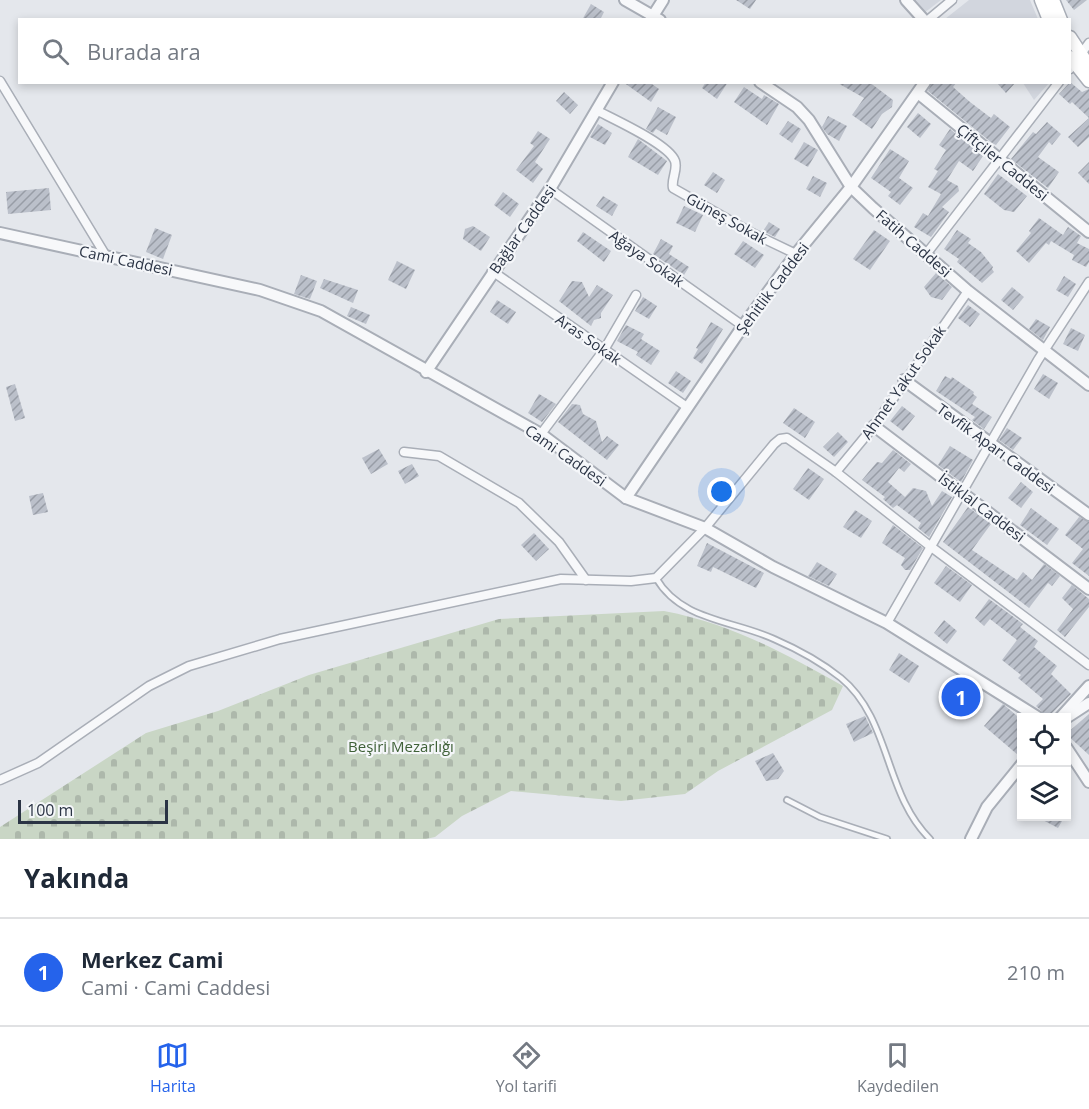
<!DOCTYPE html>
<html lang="tr">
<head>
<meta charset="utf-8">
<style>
  :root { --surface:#fff; --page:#f6f6f7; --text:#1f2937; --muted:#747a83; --line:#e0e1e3; --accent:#2563eb }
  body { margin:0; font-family:"Open Sans",sans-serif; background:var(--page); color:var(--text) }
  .controls { position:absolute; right:18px; bottom:18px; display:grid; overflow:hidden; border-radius:0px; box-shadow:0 3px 9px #0003 }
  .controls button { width:54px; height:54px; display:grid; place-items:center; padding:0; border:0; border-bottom:2px solid var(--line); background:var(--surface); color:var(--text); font:30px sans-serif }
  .scale { position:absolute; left:18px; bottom:15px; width:150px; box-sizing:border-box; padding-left:6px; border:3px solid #2b3445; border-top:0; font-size:16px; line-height:21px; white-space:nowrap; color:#2b3445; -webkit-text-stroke:4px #f4f6f9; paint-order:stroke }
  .you { position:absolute; left:722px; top:492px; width:21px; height:21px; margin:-15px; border:4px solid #fff; border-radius:50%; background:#1a73e8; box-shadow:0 0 0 9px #1a73e833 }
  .badge { display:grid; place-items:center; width:39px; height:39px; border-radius:50%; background:var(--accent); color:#fff; font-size:20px; font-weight:700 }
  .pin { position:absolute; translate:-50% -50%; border:3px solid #fff; box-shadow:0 2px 6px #0006 }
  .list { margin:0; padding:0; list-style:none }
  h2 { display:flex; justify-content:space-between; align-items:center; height:78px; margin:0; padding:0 24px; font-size:26px }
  h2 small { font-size:20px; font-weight:400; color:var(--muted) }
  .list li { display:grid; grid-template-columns:39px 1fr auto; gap:18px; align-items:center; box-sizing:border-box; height:108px; padding:0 24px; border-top:2px solid var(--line) }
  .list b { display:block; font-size:22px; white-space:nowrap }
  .list p { margin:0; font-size:20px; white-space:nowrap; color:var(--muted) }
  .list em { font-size:20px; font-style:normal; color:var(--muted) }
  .icon { flex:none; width:33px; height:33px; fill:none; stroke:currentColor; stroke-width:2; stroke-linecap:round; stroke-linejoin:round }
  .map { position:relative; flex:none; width:1089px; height:839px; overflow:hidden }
  .search { position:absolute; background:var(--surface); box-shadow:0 3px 9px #0003; left:18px; right:18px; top:18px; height:66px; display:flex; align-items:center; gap:15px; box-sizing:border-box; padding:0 21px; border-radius:0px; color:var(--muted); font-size:22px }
  .sheet { height:186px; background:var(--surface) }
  nav { display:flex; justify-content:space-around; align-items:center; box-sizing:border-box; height:84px; border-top:2px solid var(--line); background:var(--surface); font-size:16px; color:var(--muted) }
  nav a { display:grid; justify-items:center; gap:3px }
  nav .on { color:var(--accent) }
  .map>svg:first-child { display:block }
</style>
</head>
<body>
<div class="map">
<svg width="1089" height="839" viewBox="0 0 1089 839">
  <defs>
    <pattern id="cemetery-stones" width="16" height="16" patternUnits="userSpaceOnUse" patternTransform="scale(1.5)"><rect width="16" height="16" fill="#c9d6c5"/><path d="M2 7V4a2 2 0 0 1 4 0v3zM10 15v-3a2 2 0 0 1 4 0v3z" fill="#adb8ab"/></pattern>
    <pattern id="building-hatch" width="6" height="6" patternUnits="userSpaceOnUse" patternTransform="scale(1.5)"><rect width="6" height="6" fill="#bbc0ca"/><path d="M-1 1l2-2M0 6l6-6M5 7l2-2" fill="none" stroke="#989da6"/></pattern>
  </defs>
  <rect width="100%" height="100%" fill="#e4e7ec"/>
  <!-- built -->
  <g fill="#d2d6de">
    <polygon points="912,0 941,0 924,13"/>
    <polygon points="969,0 1030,0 1038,19 945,19"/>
    <polygon points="1023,83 1049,83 1034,100"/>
  </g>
  <!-- cemetery -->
  <path fill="url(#cemetery-stones)" d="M664 611C732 624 782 652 843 686L832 710 718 771 685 794 621 801 511 791 462 816 435 837 426 839H0V827L146 733 218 711 309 675 499 619Z"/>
  <!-- building -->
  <g fill="url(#building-hatch)">
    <polygon points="736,0 756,0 750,9"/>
    <polygon points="1066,0 1087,0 1074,10"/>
    <polygon points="591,4 604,12 600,20 582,20"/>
    <polygon points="623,82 649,82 659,89 651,102"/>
    <polygon points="706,82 728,82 717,99 702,88"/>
    <polygon points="836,82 869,82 893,100 892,107 882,114 872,129 852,115 864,98"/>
    <polygon points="932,82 957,82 953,87 970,102 991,118 994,114 1010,127 996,145 992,143 928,91"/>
    <polygon points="996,82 1016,82 1006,93"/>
    <polygon points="1070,82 1082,92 1089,89 1089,137 1078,147 1068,137 1089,118 1072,102 1070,104 1059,94"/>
    <polygon points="744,87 762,99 764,95 779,104 767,125 734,102"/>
    <polygon points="564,92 578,105 570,114 556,101"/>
    <polygon points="658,107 676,117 667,135 656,129 653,133 646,129"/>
    <polygon points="918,113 931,124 920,138 907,127"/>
    <polygon points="828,116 847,126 839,141 827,134 822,127"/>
    <polygon points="788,121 801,129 792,143 779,134"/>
    <polygon points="1047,122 1061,134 1052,145 1049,142 1038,157 1059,172 1048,188 1011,159 1033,132 1036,134"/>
    <polygon points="598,124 612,133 605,145 590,137"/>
    <polygon points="950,129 983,156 973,171 959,161 947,180 958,186 959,191 942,207 949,212 931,237 914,227 923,213 928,216 941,194 928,187 938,171 934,169 946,150 939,145"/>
    <polygon points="538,131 550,139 535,162 543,169 533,183 516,170 534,146 530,143"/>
    <polygon points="638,139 667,161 658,175 628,157"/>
    <polygon points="804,142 818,150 808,167 794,159"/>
    <polygon points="890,149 909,161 899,178 913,188 900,205 888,196 891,192 871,178"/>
    <polygon points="1089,162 1089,184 1078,173"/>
    <polygon points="713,172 725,180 717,193 704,185"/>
    <polygon points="998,174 1027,196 1014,212 1004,210 984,194"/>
    <polygon points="813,176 827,183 820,197 806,189"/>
    <polygon points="49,188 51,210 8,214 6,192"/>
    <polygon points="503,192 519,204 510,217 494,205"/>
    <polygon points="603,196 618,205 612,216 596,206"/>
    <polygon points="684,206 703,215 695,232 676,223"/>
    <polygon points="1039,218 1063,235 1068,227 1081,236 1077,243 1089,249 1089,262 1086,267 1072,260 1074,255 1051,241 1049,245 1046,243 1029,263 1016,251 1031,233 1029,231"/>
    <polygon points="769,222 780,229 775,237 763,231"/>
    <polygon points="473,226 490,237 481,251 463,239 465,229"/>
    <polygon points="155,228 172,235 163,259 146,252"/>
    <polygon points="874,230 890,241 870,270 853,259"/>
    <polygon points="957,230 971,239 968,243 981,252 993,267 992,269 994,272 982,283 957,262 959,259 944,249"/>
    <polygon points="583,232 611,251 604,262 577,241"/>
    <polygon points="661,239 673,246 669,254 689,267 684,275 653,254"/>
    <polygon points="743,241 764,255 755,268 734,254"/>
    <polygon points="397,261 415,270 406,289 388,280"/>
    <polygon points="936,273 952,287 942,300 931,297 924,287"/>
    <polygon points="301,275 317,281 310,299 294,294"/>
    <polygon points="1064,276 1076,284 1068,297 1056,290"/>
    <polygon points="324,279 358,290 353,303 320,288"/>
    <polygon points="572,281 582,282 589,297 597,285 613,295 601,313 601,318 594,320 591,326 559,301"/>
    <polygon points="1012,287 1024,297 1013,310 1001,300"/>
    <polygon points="643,297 657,306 649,319 635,311"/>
    <polygon points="497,300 516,312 508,324 490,312"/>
    <polygon points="968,305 980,314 970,327 958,318"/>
    <polygon points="351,307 370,315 366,324 347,316"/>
    <polygon points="1036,319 1050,327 1043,340 1029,329"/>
    <polygon points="711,322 723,329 702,364 693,358 698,349 696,348"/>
    <polygon points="626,325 644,334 641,339 660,351 651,365 636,355 638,352 617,341"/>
    <polygon points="1071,328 1085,335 1078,351 1063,344"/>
    <polygon points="676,371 691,381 683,393 668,383"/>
    <polygon points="1043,374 1058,383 1049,399 1034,389"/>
    <polygon points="945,376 951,379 952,377 974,392 973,394 977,397 972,404 992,417 984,429 972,420 975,417 936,391"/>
    <polygon points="15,384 25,418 15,421 6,387"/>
    <polygon points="539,394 556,404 542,422 528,413"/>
    <polygon points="572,404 580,405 583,414 596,421 602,442 607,436 619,445 607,460 558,422"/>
    <polygon points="902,406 915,416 903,431 890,421"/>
    <polygon points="794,408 815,422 805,438 783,423"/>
    <polygon points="1007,428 1022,438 1013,450 999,440"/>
    <polygon points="838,432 848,442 834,457 823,447"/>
    <polygon points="950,446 973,460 961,482 938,465"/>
    <polygon points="379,449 388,464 371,474 362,458"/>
    <polygon points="893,450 911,464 904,472 899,468 888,482 905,497 913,488 926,491 932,506 942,491 952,497 929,537 918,528 921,523 897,505 893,508 883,499 885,497 862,480 877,462 882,463"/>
    <polygon points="412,464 419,476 405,484 398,471"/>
    <polygon points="808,468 824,479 809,500 793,489"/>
    <polygon points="1021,482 1033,492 1021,508 1008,498"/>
    <polygon points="43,493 48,512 33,515 29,496"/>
    <polygon points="968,507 991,524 972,550 1017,580 1023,572 1032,580 1044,564 1060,576 1052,586 1048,583 1029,608 943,542"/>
    <polygon points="1031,508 1059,529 1047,545 1020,525"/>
    <polygon points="855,510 872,521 861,538 843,527"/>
    <polygon points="1079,517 1089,522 1089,576 1072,563 1083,549 1065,535"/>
    <polygon points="893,525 923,548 910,570 905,570 901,565 905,558 882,543"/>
    <polygon points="534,533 549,549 536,561 521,545"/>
    <polygon points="707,543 764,573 756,588 713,567 711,572 697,566"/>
    <polygon points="817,562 837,574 829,586 808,576"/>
    <polygon points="946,566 972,585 960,602 934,583"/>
    <polygon points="1072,585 1089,599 1089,607 1065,637 1057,630 1073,609 1062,598"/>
    <polygon points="989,599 1023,624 1020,627 1038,641 1034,647 1057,666 1051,674 1071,694 1048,717 1036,706 1043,699 1018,678 1021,675 1002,660 1017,640 990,619 984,626 975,618"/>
    <polygon points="944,620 957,631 947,644 934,633"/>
    <polygon points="899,653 919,666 909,683 889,670"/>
    <polygon points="967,682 976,687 980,706 947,714 941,688"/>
    <polygon points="1003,704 1022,720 1022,751 1018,755 984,726"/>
    <polygon points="1089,714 1089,755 1066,734"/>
    <polygon points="865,716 873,733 854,742 846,724"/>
    <polygon points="773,753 784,771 778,779 766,781 755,761"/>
    <polygon points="1035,816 1065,816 1058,828"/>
  </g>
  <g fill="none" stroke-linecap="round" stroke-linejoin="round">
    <!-- service casing -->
    <g stroke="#a9aeb7" stroke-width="8">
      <g id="service">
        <path d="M656 578C681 621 733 620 774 639 797 649 821 662 841 678 891 719 884 794 930 839"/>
        <polyline points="787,800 820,817 887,839"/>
      </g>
    </g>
    <!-- minor casing -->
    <g stroke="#a9aeb7" stroke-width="11">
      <g id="minor">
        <polyline points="928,20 952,0"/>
        <polyline points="1070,69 1089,43"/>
        <polyline points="0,81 106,256"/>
        <path d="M596 110C613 119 669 144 675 161 678 170 671 179 673 188L752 233 796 254"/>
        <polyline points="550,189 743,326"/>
        <polyline points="927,253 1059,82"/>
        <polyline points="492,271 687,407"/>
        <polyline points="541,434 604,350 636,295"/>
        <polyline points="404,452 439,456 519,503 559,542 586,580"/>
        <polyline points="836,472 874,426 968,291"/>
        <polyline points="887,623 1038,360 1089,282"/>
        <polyline points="0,780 38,763 149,686 189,666 280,639 561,579 631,581 656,578 705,528 774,444 780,439 787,438 836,472 930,546 1089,665"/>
      </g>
    </g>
    <!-- tertiary casing -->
    <g stroke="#a9aeb7" stroke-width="14">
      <g id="tertiary">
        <polyline points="625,0 660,20"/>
        <polyline points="906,0 924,20"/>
        <polyline points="651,19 663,0"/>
        <polyline points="760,82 797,107 809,120 851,187 873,208 968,291 1089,385"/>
        <polyline points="918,93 1089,232"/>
        <polyline points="0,233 260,290 321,311 541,434 626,498 705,528 773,567 887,623 1039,718"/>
        <polyline points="426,372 550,189 613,82"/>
        <polyline points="904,380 1089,515"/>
        <polyline points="874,426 1089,589"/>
        <polyline points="626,498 743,326 796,254 851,187 925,82"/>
        <polyline points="1060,718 1089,686"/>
        <polyline points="1066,718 1089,703"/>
        <polyline points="1066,747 1089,782"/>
        <polyline points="971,839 987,807 1022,764"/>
      </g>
    </g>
    <!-- secondary casing -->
    <g stroke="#a9aeb7" stroke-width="15">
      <g id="secondary">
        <polyline points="1041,0 1049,20"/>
        <polyline points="1053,0 1061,20"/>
        <polyline points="1070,37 1089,66"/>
        <polyline points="1070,57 1089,81"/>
      </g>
    </g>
    <!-- service -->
    <use href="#service" stroke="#f7f8fa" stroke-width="4.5"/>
    <!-- minor -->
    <use href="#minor" stroke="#f7f8fa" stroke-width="8"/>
    <!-- tertiary -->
    <use href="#tertiary" stroke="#f7f8fa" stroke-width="10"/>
    <!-- secondary -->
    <use href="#secondary" stroke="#fff" stroke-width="12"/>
  </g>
  <g text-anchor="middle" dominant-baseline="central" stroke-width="4.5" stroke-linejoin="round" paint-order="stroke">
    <!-- street labels -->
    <g font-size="15" fill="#2b3445" stroke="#f4f6f9">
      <text transform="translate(1003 162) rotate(39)">Çiftçiler Caddesi</text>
      <text transform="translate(727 218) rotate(29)">Güneş Sokak</text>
      <text transform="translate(522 229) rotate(-55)">Bağlar Caddesi</text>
      <text transform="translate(914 243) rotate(41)">Fatih Caddesi</text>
      <text transform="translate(647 258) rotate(35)">Ağaya Sokak</text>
      <text transform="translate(126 260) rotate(12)">Cami Caddesi</text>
      <text transform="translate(772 288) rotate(-53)">Şehitlik Caddesi</text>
      <text transform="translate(589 339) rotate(35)">Aras Sokak</text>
      <text transform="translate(903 382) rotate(-55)">Ahmet Yakut Sokak</text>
      <text transform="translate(996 448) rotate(36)">Tevfik Aparı Caddesi</text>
      <text transform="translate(566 455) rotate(35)">Cami Caddesi</text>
      <text transform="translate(982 507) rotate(37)">İstiklal Caddesi</text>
    </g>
    <!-- park labels -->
    <g font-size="15" fill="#3f6138" stroke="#f4f6f9">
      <text x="401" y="746">Beşiri Mezarlığı</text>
    </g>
  </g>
</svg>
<div class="controls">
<button><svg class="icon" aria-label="locate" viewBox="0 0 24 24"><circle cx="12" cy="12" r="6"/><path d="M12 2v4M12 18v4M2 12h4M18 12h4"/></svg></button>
<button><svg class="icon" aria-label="layers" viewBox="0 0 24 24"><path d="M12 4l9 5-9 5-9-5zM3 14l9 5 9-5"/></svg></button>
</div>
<div class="scale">100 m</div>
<div class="you"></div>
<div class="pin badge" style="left:961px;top:697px">1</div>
<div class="search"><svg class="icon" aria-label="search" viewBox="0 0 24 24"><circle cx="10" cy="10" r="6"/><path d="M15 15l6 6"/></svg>Burada ara</div>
</div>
<section class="sheet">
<h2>Yakında<small></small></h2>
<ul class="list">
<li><span class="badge">1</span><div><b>Merkez Cami</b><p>Cami · Cami Caddesi</p></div><em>210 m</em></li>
</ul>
</section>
<nav>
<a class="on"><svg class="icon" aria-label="map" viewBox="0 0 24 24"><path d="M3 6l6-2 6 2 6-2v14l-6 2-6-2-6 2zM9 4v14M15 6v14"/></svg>Harita</a>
<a><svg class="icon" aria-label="directions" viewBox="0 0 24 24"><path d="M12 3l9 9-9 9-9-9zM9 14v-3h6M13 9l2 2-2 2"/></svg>Yol tarifi</a>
<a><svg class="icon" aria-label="saved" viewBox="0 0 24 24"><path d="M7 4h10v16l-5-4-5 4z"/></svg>Kaydedilen</a>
</nav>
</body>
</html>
